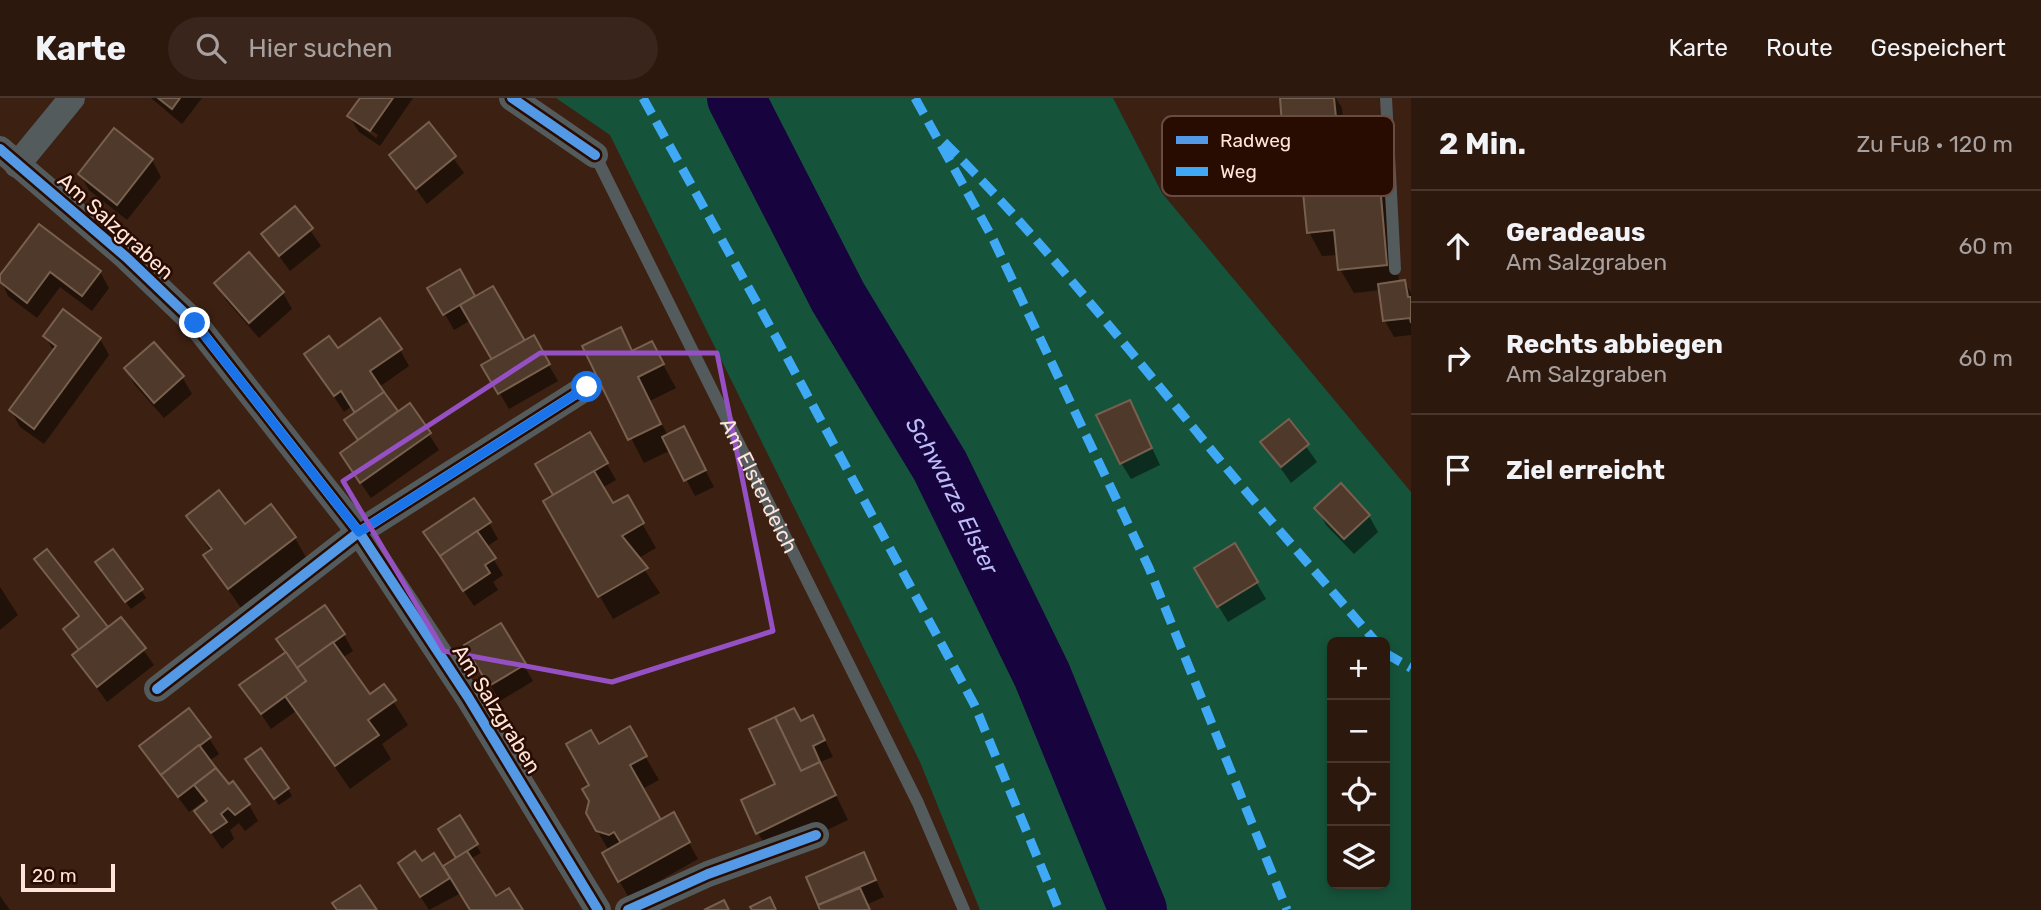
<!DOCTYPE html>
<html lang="de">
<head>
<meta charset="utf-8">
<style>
  :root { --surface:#2d180e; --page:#39251c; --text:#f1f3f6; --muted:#a7a09e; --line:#48372e }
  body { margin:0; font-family:Rubik,sans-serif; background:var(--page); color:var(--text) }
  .controls { position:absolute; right:21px; bottom:21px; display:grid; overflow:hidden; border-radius:10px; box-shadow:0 4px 10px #0003 }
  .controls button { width:63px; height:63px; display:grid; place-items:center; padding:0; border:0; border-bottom:2px solid var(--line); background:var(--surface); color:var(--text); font:35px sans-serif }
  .scale { position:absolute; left:21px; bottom:18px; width:94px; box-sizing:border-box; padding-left:7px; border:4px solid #fee4d9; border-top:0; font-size:19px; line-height:24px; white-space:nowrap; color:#fee4d9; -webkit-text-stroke:5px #280b01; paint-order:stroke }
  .stop { position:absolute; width:21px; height:21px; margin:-16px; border:5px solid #1a73e8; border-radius:50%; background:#fff }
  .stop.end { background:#1a73e8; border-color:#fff; box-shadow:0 2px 7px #0008 }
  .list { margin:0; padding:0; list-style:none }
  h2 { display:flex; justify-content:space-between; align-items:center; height:91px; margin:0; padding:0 28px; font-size:30px }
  h2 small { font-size:23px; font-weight:400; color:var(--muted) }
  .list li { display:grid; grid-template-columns:46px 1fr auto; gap:21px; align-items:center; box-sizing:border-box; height:112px; padding:0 28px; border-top:2px solid var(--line) }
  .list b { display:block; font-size:26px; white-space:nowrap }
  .list p { margin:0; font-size:23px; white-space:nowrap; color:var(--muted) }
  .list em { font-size:23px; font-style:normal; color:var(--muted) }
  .icon { flex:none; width:38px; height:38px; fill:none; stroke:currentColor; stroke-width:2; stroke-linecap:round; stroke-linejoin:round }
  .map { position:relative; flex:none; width:1411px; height:812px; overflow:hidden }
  header { display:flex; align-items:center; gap:42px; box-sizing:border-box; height:98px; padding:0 35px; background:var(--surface); border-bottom:2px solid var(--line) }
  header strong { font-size:33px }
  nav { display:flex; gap:38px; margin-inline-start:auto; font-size:24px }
  .search { width:490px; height:63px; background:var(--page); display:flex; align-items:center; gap:18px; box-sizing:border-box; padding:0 24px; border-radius:38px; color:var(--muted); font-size:26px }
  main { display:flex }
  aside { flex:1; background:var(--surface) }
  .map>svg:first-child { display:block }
</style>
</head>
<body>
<header>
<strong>Karte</strong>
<div class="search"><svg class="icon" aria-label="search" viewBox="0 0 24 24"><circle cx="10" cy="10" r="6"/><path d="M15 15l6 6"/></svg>Hier suchen</div>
<nav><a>Karte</a><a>Route</a><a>Gespeichert</a></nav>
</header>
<main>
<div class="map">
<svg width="1411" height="812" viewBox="0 0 1411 812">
  <rect width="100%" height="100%" fill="#3c2012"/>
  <!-- green -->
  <path fill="#16533b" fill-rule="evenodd" d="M556 0H1113L1162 95 1411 394V812H980L920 664 610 37ZM1332 544H1385V786H1332Z"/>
  <!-- shadow -->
  <g fill="#0007" fill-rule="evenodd">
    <polygon points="151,0 202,0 182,26"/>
    <path d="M362 0H413L380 48 359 34 349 18ZM361 25 378 37 376 40 361 29Z"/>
    <path d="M1281 0H1336L1342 10 1346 49 1379 47 1388 63 1390 93 1382 94 1393 113 1399 185 1405 184 1411 195V237L1394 239 1385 223 1381 192 1354 195 1340 171 1338 157 1322 158 1309 134 1354 91 1347 79 1346 65 1295 69 1286 53ZM1336 41 1346 58V65L1333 42Z"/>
    <polygon points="429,27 464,75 427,106 391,57"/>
    <polygon points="152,62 161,79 127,122 89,92 80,76"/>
    <polygon points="295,111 321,148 290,173 263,136"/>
    <polygon points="40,128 100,174 109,190 92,213 60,189 37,220 8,198 0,180"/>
    <polygon points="249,157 283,195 292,211 259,240 226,202 216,185"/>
    <polygon points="459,173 475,200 524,245 533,240 558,283 509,311 484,268 494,262 471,222 454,232 430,190"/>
    <polygon points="620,231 633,254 651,245 676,290 650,303 668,338 692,347 714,389 695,398 671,352 644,365 584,249"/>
    <polygon points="45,238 100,241 109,257 44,346 20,329 11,312 54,254"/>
    <polygon points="154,246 182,279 192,296 164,320 135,287 126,271"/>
    <polygon points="337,252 400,252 409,268 379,289 398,316 410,308 439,352 371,400 351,371 359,343 356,339 356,316 352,308 344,314 306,256"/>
    <polygon points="1138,320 1160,367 1131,381 1121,365"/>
    <polygon points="1288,323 1317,364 1291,385 1262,344"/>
    <polygon points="590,337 616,382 602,390 613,408 627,399 656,450 637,461 660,495 613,521 545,403 555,398 537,367"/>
    <polygon points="1317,410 1369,418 1378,434 1354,456 1326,427"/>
    <polygon points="189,418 295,440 308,463 243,513 205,458 211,454"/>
    <polygon points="489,425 498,441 486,449 503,477 493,484 498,492 474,508 435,450"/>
    <polygon points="1235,448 1266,501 1228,524 1206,487"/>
    <polygon points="47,453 108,531 121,521 154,567 107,604 74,558 80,554 65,531 79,520 36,462"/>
    <polygon points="102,472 141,492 146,500 131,511"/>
    <polygon points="0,489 18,517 0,532"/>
    <polygon points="500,527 533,583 500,603 476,564"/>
    <polygon points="344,537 353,553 342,560 370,599 384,589 408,627 382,646 391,661 350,691 296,613 271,631 242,587"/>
    <polygon points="801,625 822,636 833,659 820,664 848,722 772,758 758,735"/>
    <polygon points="629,631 659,682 642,691 660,724 673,717 698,761 629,800 604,756 609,753 587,715 599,648"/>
    <polygon points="209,640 219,656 209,663 228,689 249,707 258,723 245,733 239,725 230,732 234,741 222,751 196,713 207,705 205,702 189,714 141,649"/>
    <polygon points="252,669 288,691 292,698 279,707"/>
    <polygon points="459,719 481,755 470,761 496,801 521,812 471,812 461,795 429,812 409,781 421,765 442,771 458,760"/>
    <polygon points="863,756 884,799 868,806 870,812 822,812 808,780"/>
    <polygon points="0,798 10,812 0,812"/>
  </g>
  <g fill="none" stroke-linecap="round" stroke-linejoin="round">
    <!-- river -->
    <path stroke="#17033d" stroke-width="58" id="s1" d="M736 0 838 199 940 368 1042 577 1138 812"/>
  </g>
  <!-- building -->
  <g fill="#4f392a" stroke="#78604e" stroke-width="2">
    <polygon points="158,0 180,0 172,11"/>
    <polygon points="360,0 393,0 370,33 347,18"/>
    <polygon points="1280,0 1334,0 1339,49 1284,54"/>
    <polygon points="429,24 456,58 416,91 389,57"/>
    <polygon points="114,30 153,61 117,107 78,76"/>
    <polygon points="1380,87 1387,167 1338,172 1334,132 1307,135 1303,94"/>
    <polygon points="295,108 313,130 279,158 261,136"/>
    <polygon points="39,126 101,173 82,198 50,174 27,205 0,184 0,177"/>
    <polygon points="249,154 284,194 249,225 214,185"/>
    <polygon points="460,171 475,198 443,217 427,190"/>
    <polygon points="1405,182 1408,199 1411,199 1411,225 1410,220 1383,223 1378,186"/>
    <polygon points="493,188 525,243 492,262 460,207"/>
    <polygon points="63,211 101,240 34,331 9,312 56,248 43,238"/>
    <polygon points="380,220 402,251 370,273 384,294 355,315 341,293 334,298 304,256 329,238 338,250"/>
    <polygon points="621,229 632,253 652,243 664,266 638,279 661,326 628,342 582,248"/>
    <polygon points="534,237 550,266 498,296 481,267"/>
    <polygon points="154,244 184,278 154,305 124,270"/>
    <polygon points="384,294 398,313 358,342 344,322"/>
    <polygon points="1130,302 1152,350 1120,366 1096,317"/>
    <polygon points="410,305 431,335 360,385 340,355"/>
    <polygon points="1289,321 1309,346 1281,369 1260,344"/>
    <polygon points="684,328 706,372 684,383 662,339"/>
    <polygon points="590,334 608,365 553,397 535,366"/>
    <polygon points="594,373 613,405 628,397 644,425 622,438 648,470 598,499 543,403"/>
    <polygon points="1341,385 1370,417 1344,441 1314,410"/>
    <polygon points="219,392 245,426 271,406 296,439 228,491 203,457 212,451 186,418"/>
    <polygon points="474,400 491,424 440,458 423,434"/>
    <polygon points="477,433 496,460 485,467 490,475 463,493 440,458"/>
    <polygon points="1235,445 1258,484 1217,509 1194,470"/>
    <polygon points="47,451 108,529 79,552 63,531 79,518 34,461"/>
    <polygon points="113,451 143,491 125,504 95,464"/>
    <polygon points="325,507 345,536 297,570 276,541"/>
    <polygon points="121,519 146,550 97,589 72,557"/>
    <polygon points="501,525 526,566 489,588 464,547"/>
    <polygon points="333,544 370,596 384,586 396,602 368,622 379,637 335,668 285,598 306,583 297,570"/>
    <polygon points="286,554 306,583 261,616 239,587"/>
    <polygon points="189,610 211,639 161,677 139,648"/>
    <polygon points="794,610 801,623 813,617 825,642 813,648 820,664 801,673 775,619"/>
    <polygon points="775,619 801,673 820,664 836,697 756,736 741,702 775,686 749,631"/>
    <polygon points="630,628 647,658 630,667 661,722 621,745 614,734 609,737 596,733 586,715 589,703 582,691 589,687 566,646 591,632 599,646"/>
    <polygon points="199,647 216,670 178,699 161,677"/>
    <polygon points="261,650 289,690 274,701 245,661"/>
    <polygon points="216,670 229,686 233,683 250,706 235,717 228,710 221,716 227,724 211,735 194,713 207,703 194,687"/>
    <polygon points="674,714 690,744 618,784 602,755"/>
    <polygon points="460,717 478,746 456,760 438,731"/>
    <polygon points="415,753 422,763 434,755 450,780 420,799 398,765"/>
    <polygon points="467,753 496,798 509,790 523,812 470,812 443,768"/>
    <polygon points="864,754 876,782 818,807 806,779"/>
    <polygon points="360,787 377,812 337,812 332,805"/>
    <polygon points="860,790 870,812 820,812 818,807"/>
    <polygon points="770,799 776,812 752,812 750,809"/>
    <polygon points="724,802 729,812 704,812"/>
  </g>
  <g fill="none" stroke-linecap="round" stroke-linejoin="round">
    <!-- lane -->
    <g stroke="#545b5d" stroke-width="12">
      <polyline points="1386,0 1395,171"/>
      <path id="s2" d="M595 57 918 705 964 812"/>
    </g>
    <!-- street -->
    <g stroke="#545b5d" stroke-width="26">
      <polyline points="512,0 595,57"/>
      <polyline points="0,51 126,159 195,225 359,434 468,599 598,812"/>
      <polyline points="17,67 72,0"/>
      <polyline points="157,591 359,434 587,289"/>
      <polyline points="628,812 708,776 816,737"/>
    </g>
    <!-- quiet -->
    <g stroke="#3fa9f5" stroke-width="9" stroke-dasharray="18 9" stroke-linecap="butt">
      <polyline points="643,0 777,241 975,608 1059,812"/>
      <polyline points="915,0 992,139 1149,470 1287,812"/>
      <path d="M944 44C1035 134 1115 235 1196 333 1254 405 1316 474 1376 544"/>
      <polyline points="1385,555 1411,570"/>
    </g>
    <!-- cycleway casing -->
    <g stroke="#280b01" stroke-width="15">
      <g id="cycleway">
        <polyline points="512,0 595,57"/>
        <polyline points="0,51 126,159 195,225 359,434 468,599 598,812"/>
        <polyline points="157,591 359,434 587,289"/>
        <polyline points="628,812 708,776 816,737"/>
      </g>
    </g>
    <!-- cycleway -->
    <use href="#cycleway" stroke="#5399e6" stroke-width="10"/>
  </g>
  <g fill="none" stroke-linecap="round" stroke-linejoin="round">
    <!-- route -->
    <polyline stroke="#1a73e8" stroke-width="9" points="195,225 359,434 587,289"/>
  </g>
  <!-- marked area -->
  <path fill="none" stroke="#9551c4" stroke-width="5" stroke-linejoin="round" d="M540 255H717L773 533 612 584 444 553 343 383Z"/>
  <g text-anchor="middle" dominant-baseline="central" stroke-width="5" stroke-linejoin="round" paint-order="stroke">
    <!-- street labels -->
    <g font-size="21" fill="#fee4d9" stroke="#280b01">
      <text transform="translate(116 128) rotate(42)">Am Salzgraben</text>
      <text stroke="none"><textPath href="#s2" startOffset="369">Am Elsterdeich</textPath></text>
      <text transform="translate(497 611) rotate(58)">Am Salzgraben</text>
    </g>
    <!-- water labels -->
    <g font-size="23" font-style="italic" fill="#bbbcf8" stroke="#280b01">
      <text stroke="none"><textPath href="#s1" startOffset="453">Schwarze Elster</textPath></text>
    </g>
  </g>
  <!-- legend -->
  <rect x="1162" y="18" width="232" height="80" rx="10" fill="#280b01" stroke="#684c42" stroke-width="2"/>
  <rect x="1176" y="38" width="32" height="8" fill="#5399e6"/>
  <rect x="1176" y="69" width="32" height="9" fill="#3fa9f5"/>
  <g font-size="19" fill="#fee4d9">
    <text x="1220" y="49">Radweg</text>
    <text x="1220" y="80">Weg</text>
  </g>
</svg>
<div class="controls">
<button>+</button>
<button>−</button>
<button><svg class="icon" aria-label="locate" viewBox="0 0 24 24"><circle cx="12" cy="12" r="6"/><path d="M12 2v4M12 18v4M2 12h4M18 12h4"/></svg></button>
<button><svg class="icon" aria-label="layers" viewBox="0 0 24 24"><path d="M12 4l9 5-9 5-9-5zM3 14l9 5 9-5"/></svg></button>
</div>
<div class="scale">20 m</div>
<div class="stop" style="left:587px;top:289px"></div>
<div class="stop end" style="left:195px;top:225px"></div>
</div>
<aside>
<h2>2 Min.<small>Zu Fuß · 120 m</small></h2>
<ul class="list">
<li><svg class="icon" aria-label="ahead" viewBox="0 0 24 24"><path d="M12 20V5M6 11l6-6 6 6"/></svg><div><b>Geradeaus</b><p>Am Salzgraben</p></div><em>60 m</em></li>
<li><svg class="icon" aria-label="right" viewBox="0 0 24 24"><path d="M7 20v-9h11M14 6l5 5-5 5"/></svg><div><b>Rechts abbiegen</b><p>Am Salzgraben</p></div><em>60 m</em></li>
<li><svg class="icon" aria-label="arrive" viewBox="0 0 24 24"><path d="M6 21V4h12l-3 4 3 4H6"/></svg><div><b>Ziel erreicht</b></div></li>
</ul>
</aside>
</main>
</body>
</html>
